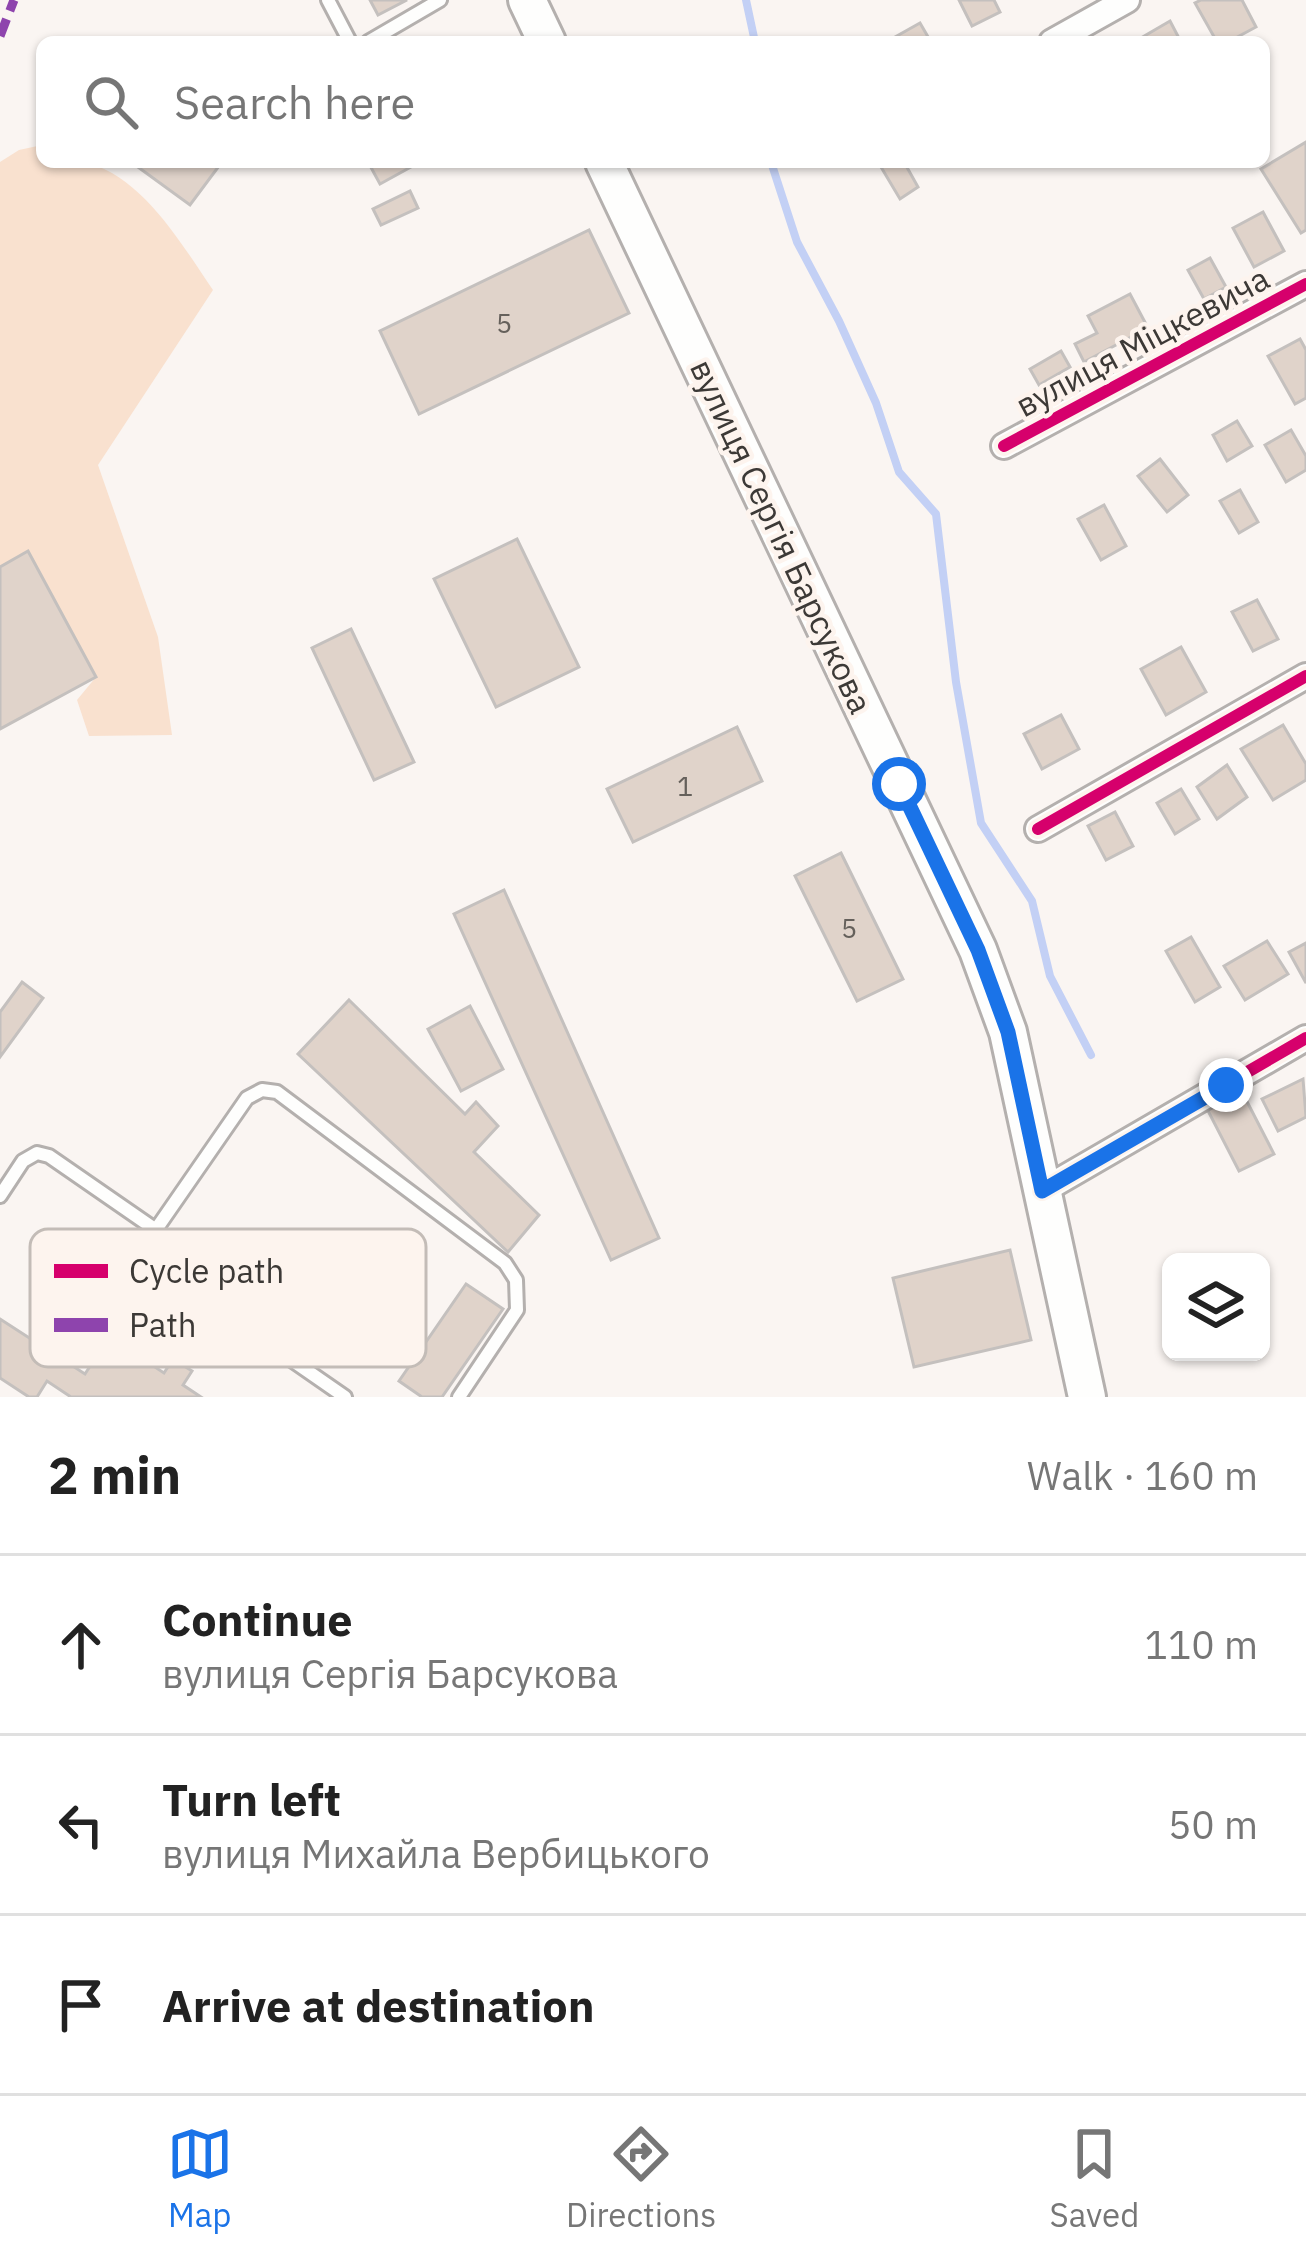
<!DOCTYPE html>
<html lang="en">
<head>
<meta charset="utf-8">
<style>
  :root { --surface:#fff; --page:#f2f2f2; --text:#222; --muted:#767676; --line:#e0e0e0; --accent:#1a73e8 }
  body { margin:0; font-family:"IBM Plex Sans",sans-serif; background:var(--page); color:var(--text) }
  .controls { position:absolute; right:36px; bottom:36px; display:grid; overflow:hidden; border-radius:18px; box-shadow:0 3px 9px #0004 }
  .controls button { width:108px; height:108px; display:grid; place-items:center; padding:0; border:0; border-bottom:3px solid var(--line); background:var(--surface); color:var(--text); font:60px sans-serif }
  .stop { position:absolute; width:36px; height:36px; margin:-27px; border:9px solid #1a73e8; border-radius:50%; background:#fff }
  .stop.end { background:#1a73e8; border-color:#fff; box-shadow:0 3px 12px #0008 }
  .list { margin:0; padding:0; list-style:none }
  h2 { display:flex; justify-content:space-between; align-items:center; height:156px; margin:0; padding:0 48px; font-size:51px }
  h2 small { font-size:39px; font-weight:400; color:var(--muted) }
  .list li { display:grid; grid-template-columns:78px 1fr auto; gap:36px; align-items:center; box-sizing:border-box; height:180px; padding:0 48px; border-top:3px solid var(--line) }
  .list b { display:block; font-size:45px; white-space:nowrap }
  .list p { margin:0; font-size:39px; white-space:nowrap; color:var(--muted) }
  .list em { font-size:39px; font-style:normal; color:var(--muted) }
  .icon { flex:none; width:66px; height:66px; fill:none; stroke:currentColor; stroke-width:2; stroke-linecap:round; stroke-linejoin:round }
  .map { position:relative; flex:none; width:1306px; height:1397px; overflow:hidden }
  .search { position:absolute; background:var(--surface); box-shadow:0 3px 9px #0004; left:36px; right:36px; top:36px; height:132px; display:flex; align-items:center; gap:30px; box-sizing:border-box; padding:0 42px; border-radius:18px; color:var(--muted); font-size:45px }
  .sheet { height:696px; background:var(--surface) }
  nav { display:flex; justify-content:space-around; align-items:center; box-sizing:border-box; height:168px; border-top:3px solid var(--line); background:var(--surface); font-size:33px; color:var(--muted) }
  nav a { display:grid; justify-items:center; gap:6px }
  nav .on { color:var(--accent) }
  .map>svg:first-child { display:block }
</style>
</head>
<body>
<div class="map">
<svg width="1306" height="1397" viewBox="0 0 1306 1397">
  <rect width="100%" height="100%" fill="#faf5f2"/>
  <!-- green -->
  <path fill="#f9e1cf" d="M42 145V162C57 162 75 159 89 163 145 180 182 245 213 290L98 465 158 637 172 735 89 736 77 700 96 677 27 552 0 567V162L19 150Z"/>
  <g fill="none" stroke-linecap="round" stroke-linejoin="round">
    <!-- stream -->
    <g stroke="#c3d0f5" stroke-width="8">
      <polyline points="746,0 755,42"/>
      <polyline points="771,162 797,242 839,321 876,403 899,472 936,514 956,682 981,823 1032,901 1050,976 1091,1055"/>
    </g>
  </g>
  <!-- building -->
  <g fill="#e0d3ca" stroke="#c4c0be" stroke-width="3">
    <polygon points="370,0 407,0 378,15"/>
    <polygon points="959,0 994,0 1000,12 972,26"/>
    <polygon points="1201,0 1242,0 1256,27 1228,42 1217,42 1195,3"/>
    <polygon points="1170,21 1181,42 1134,42"/>
    <polygon points="920,23 931,42 898,42 895,37"/>
    <polygon points="1306,142 1306,230 1301,233 1261,169"/>
    <polygon points="131,162 222,162 190,205"/>
    <polygon points="368,162 420,162 380,184"/>
    <polygon points="878,162 904,162 918,187 900,199"/>
    <polygon points="410,191 418,208 381,225 373,209"/>
    <polygon points="1263,212 1284,251 1254,267 1233,228"/>
    <polygon points="589,230 629,313 419,414 380,331"/>
    <polygon points="1210,258 1226,287 1204,299 1188,270"/>
    <polygon points="1130,294 1148,328 1084,362 1075,344 1097,333 1088,316"/>
    <polygon points="1300,339 1306,350 1306,398 1295,404 1268,356"/>
    <polygon points="1061,351 1070,367 1039,385 1030,369"/>
    <polygon points="1237,421 1252,446 1227,461 1213,435"/>
    <polygon points="1291,430 1306,456 1306,470 1286,482 1265,445"/>
    <polygon points="1160,459 1188,495 1167,512 1138,476"/>
    <polygon points="1240,490 1258,522 1239,533 1220,501"/>
    <polygon points="1104,505 1126,546 1101,560 1078,519"/>
    <polygon points="517,539 579,667 496,707 434,579"/>
    <polygon points="28,551 96,677 0,729 0,567"/>
    <polygon points="1257,600 1278,639 1253,651 1232,612"/>
    <polygon points="351,629 414,762 374,780 312,648"/>
    <polygon points="1181,647 1206,692 1166,715 1141,669"/>
    <polygon points="1061,715 1079,749 1042,769 1024,734"/>
    <polygon points="1283,725 1306,764 1306,780 1273,800 1241,749"/>
    <polygon points="737,727 762,781 633,842 607,789"/>
    <polygon points="1227,765 1247,797 1217,819 1197,787"/>
    <polygon points="1181,789 1199,819 1175,834 1157,803"/>
    <polygon points="1115,812 1133,846 1106,860 1088,826"/>
    <polygon points="841,853 903,979 857,1001 795,876"/>
    <polygon points="504,890 659,1238 611,1260 454,914"/>
    <polygon points="1191,937 1220,987 1195,1002 1166,951"/>
    <polygon points="1267,941 1288,974 1245,1000 1224,966"/>
    <polygon points="1306,943 1306,983 1289,952"/>
    <polygon points="22,982 43,998 0,1057 0,1012"/>
    <polygon points="349,1000 465,1114 476,1102 498,1126 474,1152 539,1215 508,1252 298,1054"/>
    <polygon points="470,1006 503,1069 461,1091 428,1029"/>
    <polygon points="1303,1079 1306,1117 1278,1131 1262,1099"/>
    <polygon points="1240,1088 1274,1154 1239,1171 1205,1105"/>
    <polygon points="1010,1250 1031,1340 914,1367 893,1278"/>
    <polygon points="466,1284 503,1309 442,1397 422,1397 399,1381"/>
    <polygon points="0,1319 85,1374 109,1337 164,1373 173,1359 192,1371 183,1385 201,1397 71,1397 47,1381 37,1397 29,1397 0,1378"/>
  </g>
  <g fill="none" stroke-linecap="round" stroke-linejoin="round">
    <!-- lane casing -->
    <g stroke="#b4b0ae" stroke-width="18">
      <g id="lane">
        <polyline points="328,0 350,42"/>
        <polyline points="368,42 440,0"/>
        <polyline points="0,1196 23,1161 37,1153 49,1156 156,1230"/>
        <polyline points="345,1397 159,1268 149,1255 148,1241 247,1098 262,1090 277,1092 505,1263 516,1280 517,1310 459,1397"/>
      </g>
    </g>
    <!-- street casing -->
    <g stroke="#b4b0ae" stroke-width="30">
      <g id="street">
        <polyline points="1052,42 1127,0"/>
        <polyline points="1004,446 1306,284"/>
        <polyline points="1038,829 1306,676"/>
        <polyline points="1042,1191 1306,1038"/>
      </g>
    </g>
    <!-- secondary casing -->
    <g stroke="#b4b0ae" stroke-width="42">
      <g id="secondary">
        <polyline points="527,0 547,42"/>
        <polyline points="604,162 978,950 1008,1032 1087,1397"/>
      </g>
    </g>
    <!-- lane -->
    <use href="#lane" stroke="#fefefd" stroke-width="12"/>
    <!-- street -->
    <use href="#street" stroke="#fefefd" stroke-width="24"/>
    <!-- secondary -->
    <use href="#secondary" stroke="#fefefd" stroke-width="36"/>
    <!-- quiet -->
    <polyline stroke="#8e44ad" stroke-width="9" stroke-dasharray="18 9" stroke-linecap="butt" points="0,36 14,0"/>
    <!-- cycleway casing -->
    <g stroke="#fdf4ee" stroke-width="20">
      <g id="cycleway">
        <polyline points="1004,446 1306,284"/>
        <polyline points="1038,829 1306,676"/>
        <polyline points="1042,1191 1306,1038"/>
      </g>
    </g>
    <!-- cycleway -->
    <use href="#cycleway" stroke="#d6006c" stroke-width="12"/>
  </g>
  <g fill="none" stroke-linecap="round" stroke-linejoin="round">
    <!-- route -->
    <polyline stroke="#1a73e8" stroke-width="15" points="899,784 978,950 1008,1032 1042,1191 1226,1085"/>
  </g>
  <g text-anchor="middle" dominant-baseline="central" stroke-width="9" stroke-linejoin="round" paint-order="stroke">
    <!-- number labels -->
    <g font-size="27" fill="#65605b">
      <text x="504" y="322">5</text>
      <text x="685" y="785">1</text>
      <text x="849" y="927">5</text>
    </g>
    <!-- street labels -->
    <g font-size="33" fill="#3c3936" stroke="#fdf4ee">
      <text transform="translate(1142 341) rotate(-28)">вулиця Міцкевича</text>
      <text transform="translate(782 536) rotate(65)">вулиця Сергія Барсукова</text>
    </g>
  </g>
  <!-- legend -->
  <rect x="30" y="1229" width="396" height="138" rx="18" fill="#fdf4ee" stroke="#c3bcb7" stroke-width="3"/>
  <rect x="54" y="1264" width="54" height="14" fill="#d6006c"/>
  <rect x="54" y="1318" width="54" height="14" fill="#8e44ad"/>
  <g font-size="33" fill="#3c3936">
    <text x="129" y="1283">Cycle path</text>
    <text x="129" y="1337">Path</text>
  </g>
</svg>
<div class="controls">
<button><svg class="icon" aria-label="layers" viewBox="0 0 24 24"><path d="M12 4l9 5-9 5-9-5zM3 14l9 5 9-5"/></svg></button>
</div>
<div class="stop" style="left:899px;top:784px"></div>
<div class="stop end" style="left:1226px;top:1085px"></div>
<div class="search"><svg class="icon" aria-label="search" viewBox="0 0 24 24"><circle cx="10" cy="10" r="6"/><path d="M15 15l6 6"/></svg>Search here</div>
</div>
<section class="sheet">
<h2>2 min<small>Walk · 160 m</small></h2>
<ul class="list">
<li><svg class="icon" aria-label="ahead" viewBox="0 0 24 24"><path d="M12 20V5M6 11l6-6 6 6"/></svg><div><b>Continue</b><p>вулиця Сергія Барсукова</p></div><em>110 m</em></li>
<li><svg class="icon" aria-label="left" viewBox="0 0 24 24"><path d="M17 20v-9H6M10 6l-5 5 5 5"/></svg><div><b>Turn left</b><p>вулиця Михайла Вербицького</p></div><em>50 m</em></li>
<li><svg class="icon" aria-label="arrive" viewBox="0 0 24 24"><path d="M6 21V4h12l-3 4 3 4H6"/></svg><div><b>Arrive at destination</b></div></li>
</ul>
</section>
<nav>
<a class="on"><svg class="icon" aria-label="map" viewBox="0 0 24 24"><path d="M3 6l6-2 6 2 6-2v14l-6 2-6-2-6 2zM9 4v14M15 6v14"/></svg>Map</a>
<a><svg class="icon" aria-label="directions" viewBox="0 0 24 24"><path d="M12 3l9 9-9 9-9-9zM9 14v-3h6M13 9l2 2-2 2"/></svg>Directions</a>
<a><svg class="icon" aria-label="saved" viewBox="0 0 24 24"><path d="M7 4h10v16l-5-4-5 4z"/></svg>Saved</a>
</nav>
</body>
</html>
